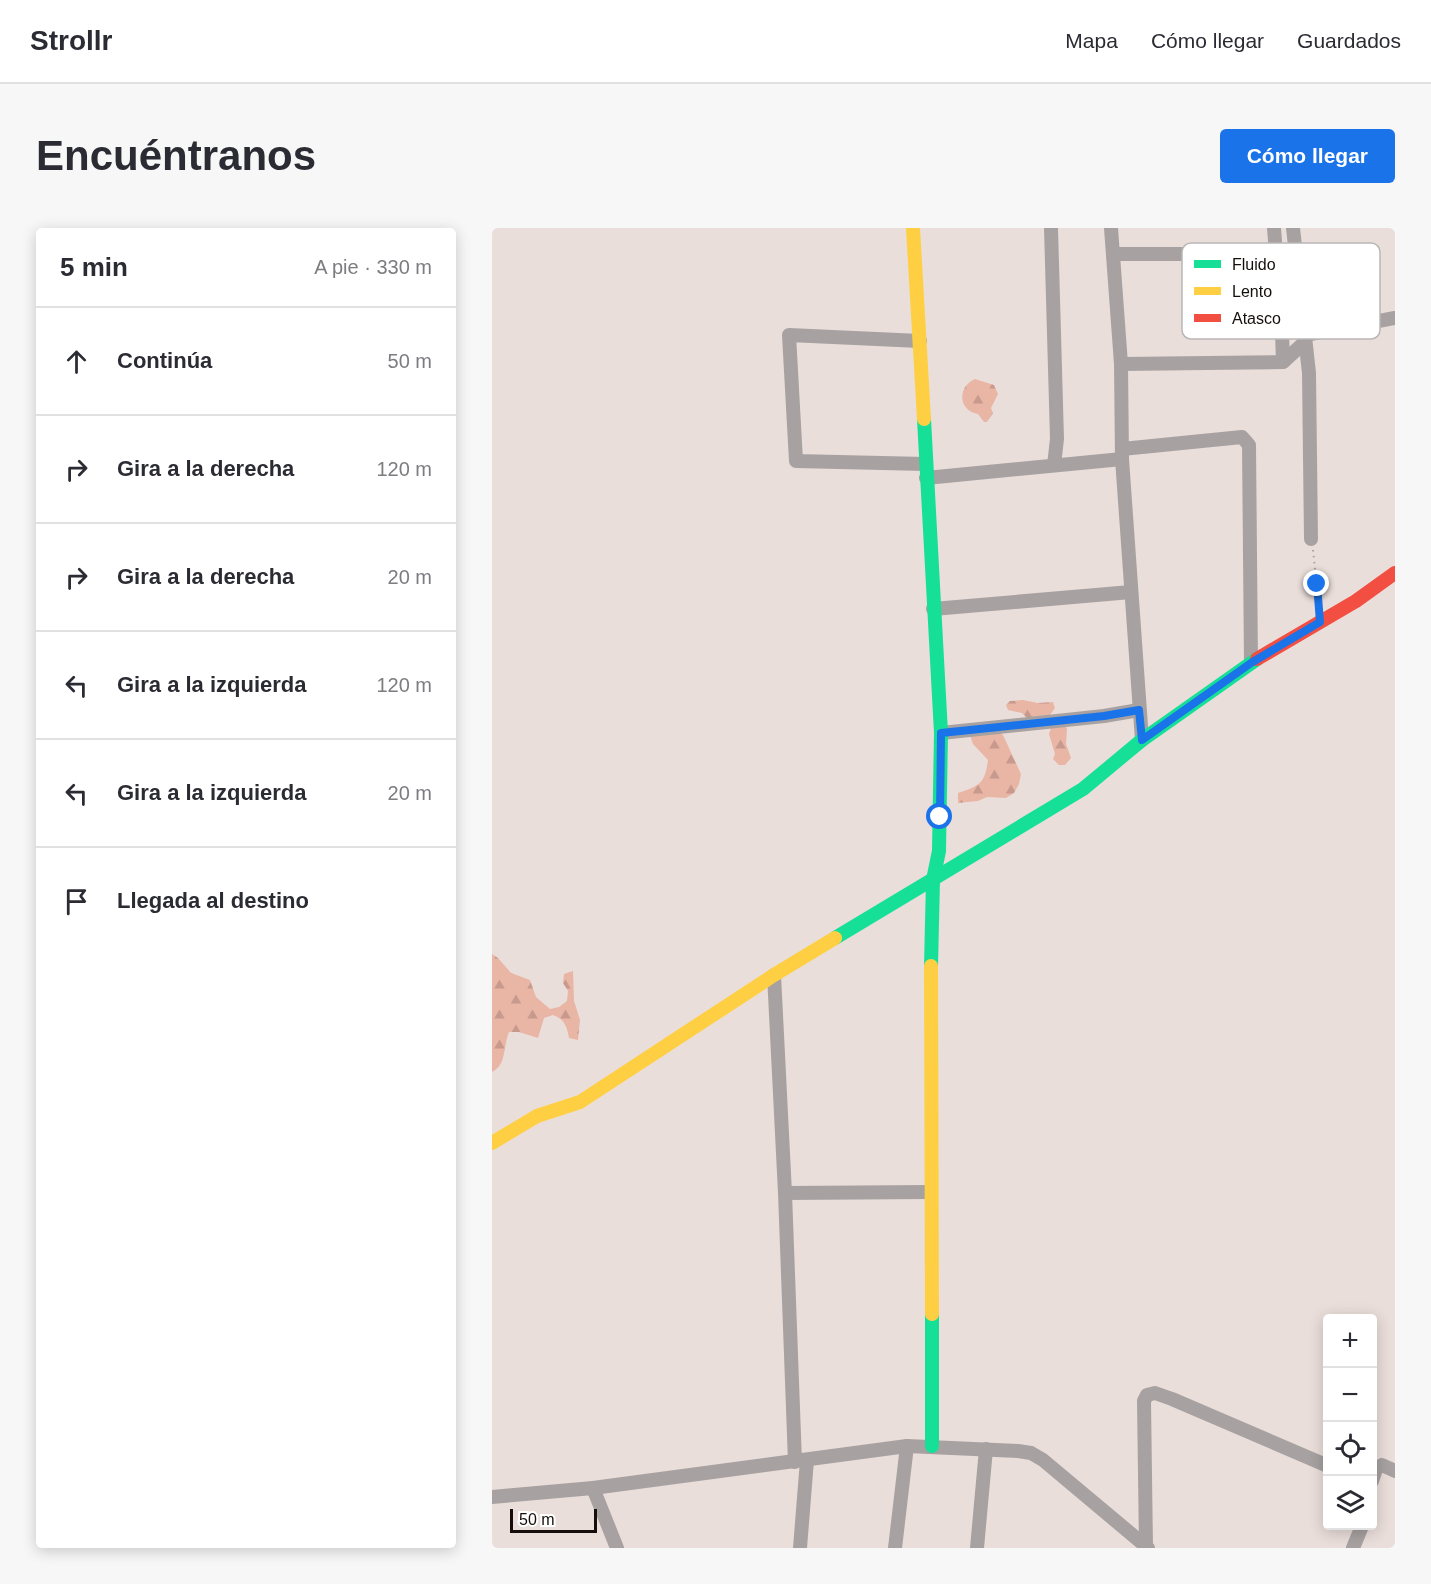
<!DOCTYPE html>
<html lang="es">
<head>
<meta charset="utf-8">
<style>
  :root { --surface:#fff; --page:#f7f7f7; --text:#2b2b33; --muted:#7c7c81; --line:#e1e1e2; --accent:#1a73e8 }
  body { margin:0; font-family:Arial,sans-serif; background:var(--page); color:var(--text) }
  .controls { position:absolute; right:18px; bottom:18px; display:grid; overflow:hidden; border-radius:6px; box-shadow:0 3px 15px #0003 }
  .controls button { width:54px; height:54px; display:grid; place-items:center; padding:0; border:0; border-bottom:2px solid var(--line); background:var(--surface); color:var(--text); font:30px sans-serif }
  .scale { position:absolute; left:18px; bottom:15px; width:87px; box-sizing:border-box; padding-left:6px; border:3px solid #150e0c; border-top:0; font-size:16px; line-height:21px; white-space:nowrap; color:#150e0c; -webkit-text-stroke:4px #fff; paint-order:stroke }
  .stop { position:absolute; width:18px; height:18px; margin:-14px; border:4px solid #1a73e8; border-radius:50%; background:#fff }
  .stop.end { background:#1a73e8; border-color:#fff; box-shadow:0 2px 6px #0008 }
  .list { margin:0; padding:0; list-style:none }
  h2 { display:flex; justify-content:space-between; align-items:center; height:78px; margin:0; padding:0 24px; font-size:26px }
  h2 small { font-size:20px; font-weight:400; color:var(--muted) }
  .list li { display:grid; grid-template-columns:39px 1fr auto; gap:18px; align-items:center; box-sizing:border-box; height:108px; padding:0 24px; border-top:2px solid var(--line) }
  .list b { display:block; font-size:22px; white-space:nowrap }
  .list em { font-size:20px; font-style:normal; color:var(--muted) }
  .icon { flex:none; width:33px; height:33px; fill:none; stroke:currentColor; stroke-width:2; stroke-linecap:round; stroke-linejoin:round }
  .map { position:relative; flex:none; width:903px; height:1320px; overflow:hidden; border-radius:6px }
  header { display:flex; align-items:center; gap:36px; box-sizing:border-box; height:84px; padding:0 30px; background:var(--surface); border-bottom:2px solid var(--line) }
  header strong { font-size:28px }
  nav { display:flex; gap:33px; margin-inline-start:auto; font-size:21px }
  .intro { display:flex; align-items:center; justify-content:space-between; box-sizing:border-box; height:144px; padding:0 36px }
  h1 { margin:0; font-size:42px }
  .button { padding:15px 27px; border-radius:6px; background:var(--accent); color:#fff; font-size:21px; font-weight:700 }
  main { display:flex; gap:36px; padding:0 36px }
  aside { flex:1; background:var(--surface); border-radius:6px; box-shadow:0 3px 15px #0003 }
  .map>svg:first-child { display:block }
</style>
</head>
<body>
<header>
<strong>Strollr</strong>
<nav><a>Mapa</a><a>Cómo llegar</a><a>Guardados</a></nav>
</header>
<div class="intro"><h1>Encuéntranos</h1><a class="button">Cómo llegar</a></div>
<main>
<aside>
<h2>5 min<small>A pie · 330 m</small></h2>
<ul class="list">
<li><svg class="icon" aria-label="ahead" viewBox="0 0 24 24"><path d="M12 20V5M6 11l6-6 6 6"/></svg><div><b>Continúa</b></div><em>50 m</em></li>
<li><svg class="icon" aria-label="right" viewBox="0 0 24 24"><path d="M7 20v-9h11M14 6l5 5-5 5"/></svg><div><b>Gira a la derecha</b></div><em>120 m</em></li>
<li><svg class="icon" aria-label="right" viewBox="0 0 24 24"><path d="M7 20v-9h11M14 6l5 5-5 5"/></svg><div><b>Gira a la derecha</b></div><em>20 m</em></li>
<li><svg class="icon" aria-label="left" viewBox="0 0 24 24"><path d="M17 20v-9H6M10 6l-5 5 5 5"/></svg><div><b>Gira a la izquierda</b></div><em>120 m</em></li>
<li><svg class="icon" aria-label="left" viewBox="0 0 24 24"><path d="M17 20v-9H6M10 6l-5 5 5 5"/></svg><div><b>Gira a la izquierda</b></div><em>20 m</em></li>
<li><svg class="icon" aria-label="arrive" viewBox="0 0 24 24"><path d="M6 21V4h12l-3 4 3 4H6"/></svg><div><b>Llegada al destino</b></div></li>
</ul>
</aside>
<div class="map">
<svg width="903" height="1320" viewBox="0 0 903 1320">
  <defs>
    <pattern id="forest-firs" width="22" height="20" patternUnits="userSpaceOnUse" patternTransform="scale(1.5)"><rect width="22" height="20" fill="#e9b5a5"/><path d="M5 1l3.5 6h-7zM16 11l3.5 6h-7z" fill="#c79a8d"/></pattern>
  </defs>
  <rect width="100%" height="100%" fill="#eadeda"/>
  <!-- forest -->
  <g fill="url(#forest-firs)">
    <path d="M483 151 502 157 506 166 499 180 501 185 495 194H492L486 186C465 182 466 158 483 151Z"/>
    <polygon points="531,472 546,475 561,474 563,480 553,494 537,492 530,485 516,482 514,477 518,473"/>
    <polygon points="560,497 573,497 575,501 574,516 579,530 573,537 567,537 561,531 563,526 557,506"/>
    <path d="M503 501 511 507 529 546 527 556 522 565 514 570 495 569 486 573 466 575V565C488 558 493 555 496 532L481 516 478 507Z"/>
    <path d="M0 726 6 730 19 745 38 752 44 769 58 781 67 779 75 773 76 763 71 755 72 746 81 743 82 773 88 792 86 812 77 810C75 798 72 791 61 787L52 790 46 810 27 804H17C11 818 15 837 0 844Z"/>
  </g>
  <g fill="none" stroke-linecap="round" stroke-linejoin="round">
    <!-- path -->
    <polyline stroke="#a8a2a0" stroke-width="2" stroke-dasharray="1.5 4.5" stroke-linecap="butt" points="821,322 827,379"/>
    <!-- street -->
    <g stroke="#a7a2a1" stroke-width="14">
      <polyline points="559,0 565,211 562,237"/>
      <polyline points="619,0 629,136 630,231 650,512"/>
      <polyline points="782,0 790,104 791,134"/>
      <polyline points="801,0 817,145 819,311"/>
      <polyline points="621,26 804,26"/>
      <polyline points="813,107 903,90"/>
      <polyline points="428,113 297,107 304,233 433,236"/>
      <polyline points="629,136 791,134 813,114"/>
      <polyline points="630,221 750,209 757,217 759,435"/>
      <polyline points="434,250 630,231"/>
      <polyline points="441,381 639,364"/>
      <polyline points="449,505 612,488 647,482"/>
      <polyline points="282,747 293,965 303,1234"/>
      <polyline points="293,965 439,964"/>
      <polyline points="880,1253 884,1241 890,1237 903,1243"/>
      <polyline points="101,1260 125,1320"/>
      <polyline points="0,1269 101,1260 415,1218 526,1223 539,1225 551,1232 656,1320"/>
      <polyline points="654,1319 652,1173 655,1167 663,1165 680,1171 836,1238"/>
      <polyline points="308,1320 315,1232"/>
      <polyline points="403,1320 415,1218"/>
      <polyline points="485,1320 494,1221"/>
      <polyline points="861,1320 870,1298"/>
    </g>
    <!-- fast -->
    <g stroke="#16e098" stroke-width="14">
      <polyline points="432,191 449,505 447,623 441,652 439,738"/>
      <polyline points="343,710 591,561 650,512 765,431"/>
      <polyline points="440,1086 440,1218"/>
    </g>
    <!-- slow -->
    <g stroke="#ffcf43" stroke-width="14">
      <polyline points="421,0 432,191"/>
      <polyline points="439,738 440,1086"/>
      <polyline points="0,915 45,888 88,874 282,747 343,710"/>
    </g>
    <!-- jam -->
    <polyline stroke="#f24e42" stroke-width="14" points="765,431 864,373 903,345"/>
  </g>
  <g fill="none" stroke-linecap="round" stroke-linejoin="round">
    <!-- route -->
    <polyline stroke="#1a73e8" stroke-width="8" points="448,589 449,505 612,488 647,482 650,512 759,435 828,394 825,356"/>
  </g>
  <!-- legend -->
  <rect x="690" y="15" width="198" height="96" rx="9" fill="#fff" stroke="#b9b7b6" stroke-width="1.5"/>
  <rect x="702" y="32" width="27" height="8" fill="#16e098"/>
  <rect x="702" y="59" width="27" height="8" fill="#ffcf43"/>
  <rect x="702" y="86" width="27" height="8" fill="#f24e42"/>
  <g font-size="16" fill="#150e0c">
    <text x="740" y="42">Fluido</text>
    <text x="740" y="69">Lento</text>
    <text x="740" y="96">Atasco</text>
  </g>
</svg>
<div class="controls">
<button>+</button>
<button>−</button>
<button><svg class="icon" aria-label="locate" viewBox="0 0 24 24"><circle cx="12" cy="12" r="6"/><path d="M12 2v4M12 18v4M2 12h4M18 12h4"/></svg></button>
<button><svg class="icon" aria-label="layers" viewBox="0 0 24 24"><path d="M12 4l9 5-9 5-9-5zM3 14l9 5 9-5"/></svg></button>
</div>
<div class="scale">50 m</div>
<div class="stop" style="left:448px;top:589px"></div>
<div class="stop end" style="left:825px;top:356px"></div>
</div>
</main>
</body>
</html>
